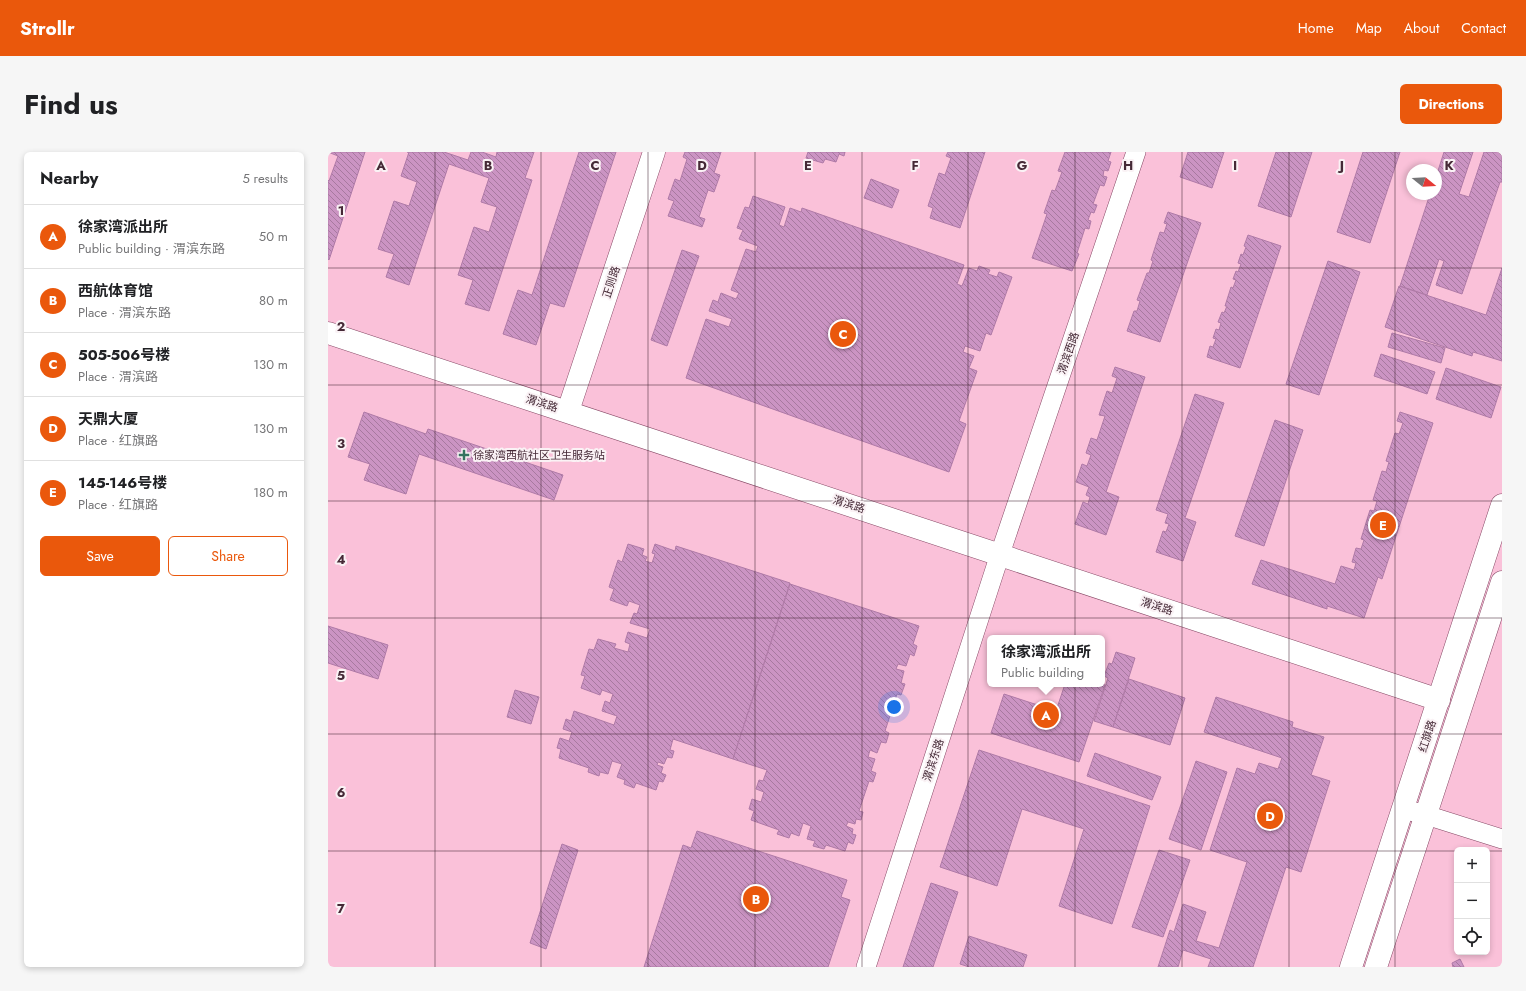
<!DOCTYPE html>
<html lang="en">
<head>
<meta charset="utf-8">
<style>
  :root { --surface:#fff; --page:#f6f6f6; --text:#202124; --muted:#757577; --line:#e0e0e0; --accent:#ea580c }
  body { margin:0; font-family:Jost,"Noto Sans SC",sans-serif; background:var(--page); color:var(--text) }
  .controls { position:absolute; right:12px; bottom:12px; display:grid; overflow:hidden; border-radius:6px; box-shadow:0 2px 6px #0003 }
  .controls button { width:36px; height:36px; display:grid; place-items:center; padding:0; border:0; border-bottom:1px solid var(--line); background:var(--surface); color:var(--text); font:20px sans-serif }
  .compass { position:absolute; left:1078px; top:12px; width:36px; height:36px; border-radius:50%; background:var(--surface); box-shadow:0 2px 6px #0003; rotate:108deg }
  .you { position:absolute; left:566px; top:555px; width:14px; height:14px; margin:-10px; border:3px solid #fff; border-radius:50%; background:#1a73e8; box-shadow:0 0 0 6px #1a73e833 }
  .badge { display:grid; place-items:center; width:26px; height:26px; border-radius:50%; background:var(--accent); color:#fff; font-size:13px; font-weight:700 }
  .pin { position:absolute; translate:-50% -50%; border:2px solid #fff; box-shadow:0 1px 4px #0006 }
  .popup { position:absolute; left:659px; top:483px; width:118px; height:52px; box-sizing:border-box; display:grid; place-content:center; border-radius:6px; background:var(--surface); filter:drop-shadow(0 1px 3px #0005); font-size:13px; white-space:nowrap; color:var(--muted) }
  .popup b { font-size:15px; color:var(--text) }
  .popup::after { content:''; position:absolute; left:50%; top:100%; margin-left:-8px; border:8px solid transparent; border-top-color:var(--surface) }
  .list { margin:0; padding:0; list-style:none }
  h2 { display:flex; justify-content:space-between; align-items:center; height:52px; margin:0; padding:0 16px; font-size:17px }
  h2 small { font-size:13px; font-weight:400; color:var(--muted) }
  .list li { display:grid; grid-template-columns:26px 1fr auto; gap:12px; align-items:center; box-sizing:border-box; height:64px; padding:0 16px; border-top:1px solid var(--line) }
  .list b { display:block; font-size:15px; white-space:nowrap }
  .list p { margin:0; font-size:13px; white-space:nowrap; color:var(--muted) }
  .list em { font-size:13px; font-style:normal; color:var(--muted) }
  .actions { display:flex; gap:8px; padding:12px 16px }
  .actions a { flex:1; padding:9px 0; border:1px solid var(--accent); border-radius:6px; text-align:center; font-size:14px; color:var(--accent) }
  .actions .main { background:var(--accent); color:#fff }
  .icon { flex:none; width:22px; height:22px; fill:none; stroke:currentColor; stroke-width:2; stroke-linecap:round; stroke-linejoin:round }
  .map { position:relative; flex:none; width:1174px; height:815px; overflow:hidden; border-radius:6px }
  header { display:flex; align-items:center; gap:24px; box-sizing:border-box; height:56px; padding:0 20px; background:var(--accent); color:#fff }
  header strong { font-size:19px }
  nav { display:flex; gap:22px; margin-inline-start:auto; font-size:14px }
  .intro { display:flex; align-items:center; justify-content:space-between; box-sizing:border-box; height:96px; padding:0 24px }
  h1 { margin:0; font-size:28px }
  .button { padding:10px 18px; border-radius:6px; background:var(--accent); color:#fff; font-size:14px; font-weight:700 }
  main { display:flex; gap:24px; padding:0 24px }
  aside { flex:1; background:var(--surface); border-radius:6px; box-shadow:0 2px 6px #0003 }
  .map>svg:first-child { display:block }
</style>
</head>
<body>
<header>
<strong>Strollr</strong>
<nav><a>Home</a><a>Map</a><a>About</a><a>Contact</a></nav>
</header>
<div class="intro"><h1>Find us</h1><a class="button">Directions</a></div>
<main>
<aside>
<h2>Nearby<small>5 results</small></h2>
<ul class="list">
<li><span class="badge">A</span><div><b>徐家湾派出所</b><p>Public building · 渭滨东路</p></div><em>50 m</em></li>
<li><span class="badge">B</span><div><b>西航体育馆</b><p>Place · 渭滨东路</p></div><em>80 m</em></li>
<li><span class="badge">C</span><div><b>505-506号楼</b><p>Place · 渭滨路</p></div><em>130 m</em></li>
<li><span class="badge">D</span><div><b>天鼎大厦</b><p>Place · 红旗路</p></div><em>130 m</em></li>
<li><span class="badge">E</span><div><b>145-146号楼</b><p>Place · 红旗路</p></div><em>180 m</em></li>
</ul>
<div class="actions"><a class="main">Save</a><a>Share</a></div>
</aside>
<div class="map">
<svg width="1174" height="815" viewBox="0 0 1174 815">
  <defs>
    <pattern id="building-back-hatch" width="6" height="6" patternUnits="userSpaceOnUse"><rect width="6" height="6" fill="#cb94c3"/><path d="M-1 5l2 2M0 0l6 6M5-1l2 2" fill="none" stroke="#a7799f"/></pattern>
  </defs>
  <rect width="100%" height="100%" fill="#fac1d9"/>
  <!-- building -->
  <g fill="url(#building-back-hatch)" stroke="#af7aa7">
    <polygon points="0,0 37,0 1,108 0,107 0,28 1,29 10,4"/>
    <polygon points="79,0 116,0 140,8 143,0 154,0 168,5 169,0 206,0 197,26 204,28 161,159 137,152 145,128 130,123 146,75 161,80 169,55 153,50 161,26 121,12 81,133 58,125 66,102 50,97 66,49 81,54 89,30 73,24 81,0"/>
    <polygon points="251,0 288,0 236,155 222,151 208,193 175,182 190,138 204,143"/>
    <polygon points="357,0 393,0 386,21 392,23 386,40 380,38 371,65 377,67 374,75 340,64 346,49 340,47 347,27 352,29 359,7 355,5"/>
    <polygon points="480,0 517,0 516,4 511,2 508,10 497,7 495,11 478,6"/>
    <polygon points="620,0 657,0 632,76 602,66 605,56 600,54 611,21 617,23 623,6 618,4"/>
    <polygon points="737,0 783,0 780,9 783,10 780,19 776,18 775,24 779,25 776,34 772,33 765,52 769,53 766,61 763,60 760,68 763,69 761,77 757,76 749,101 751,102 744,119 704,106 719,62 716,61 724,38 727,39 734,20 730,19"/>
    <polygon points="860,0 896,0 884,36 852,25"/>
    <polygon points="948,0 984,0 963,65 930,54"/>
    <polygon points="1035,0 1072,0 1042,91 1009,80"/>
    <polygon points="1116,0 1145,0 1131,42 1141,45 1156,0 1174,0 1174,30 1172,30 1134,142 1108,133 1116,109 1111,107 1099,143 1072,134 1102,42 1108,42 1108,25"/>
    <polygon points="543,27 571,38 564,56 536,46"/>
    <polygon points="425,44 457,55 451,73 456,75 462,56 473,60 474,56 636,113 629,132 634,134 641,116 649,119 651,114 662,118 660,122 669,125 671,120 684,125 663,183 658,181 652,199 637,194 635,200 646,204 641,216 649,219 631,269 638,272 621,320 358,226 378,167 401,175 404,167 381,159 385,148 390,150 393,141 408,147 411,141 403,138 418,97 428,100 430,94 411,87 415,78 409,76 417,55 421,56"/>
    <polygon points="840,60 873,71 832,190 799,179 806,159 809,159 812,149 809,148 819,121 821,121 825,109 823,108 832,80 836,81 839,72 836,71"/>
    <polygon points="920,83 953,94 912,216 879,205 882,194 885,195 888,187 885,186 888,177 891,178 893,171 890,170 894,160 896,161 899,154 897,154 903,135 905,136 908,128 905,127 908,119 910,120 913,112 910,111 913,102 915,103 918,95 916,94"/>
    <polygon points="354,98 371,104 339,194 323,188"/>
    <polygon points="1000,109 1032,120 991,243 958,232"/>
    <polygon points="1174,116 1174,209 1145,200 1144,204 1057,175 1071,134 1158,163"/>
    <polygon points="1064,181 1117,196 1113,211 1060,195"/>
    <polygon points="1053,202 1107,220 1099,242 1046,224"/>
    <polygon points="787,215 817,225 778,340 791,345 778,383 747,372 755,350 760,352 762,345 758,343 761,335 748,330 754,312 759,314 763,303 758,301 763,286 769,288 777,264 771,263 779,239 784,241 789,226 784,224"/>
    <polygon points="1118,216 1173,235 1163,266 1108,247"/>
    <polygon points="867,242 896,251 857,366 868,370 855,409 828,400 835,379 838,380 841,372 837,371 840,362 828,358"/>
    <polygon points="36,260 98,282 100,277 235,323 226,348 91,302 78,342 36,328 42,312 20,305"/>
    <polygon points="1072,260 1105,271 1054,427 1050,425 1036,466 999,454 999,457 924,432 933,408 1007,432 1013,414 1026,418 1028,411 1024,410 1028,396 1033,397 1036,388 1033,387 1042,358 1046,359 1049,349 1045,348 1054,319 1058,320 1061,310 1058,309 1067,281 1071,282 1075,271 1069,269"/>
    <polygon points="947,268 975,278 936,394 907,384"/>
    <polygon points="300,392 316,397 314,403 319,405 317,409 324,411 327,402 324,401 327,392 347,399 348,394 462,431 405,607 345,587 342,598 346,599 344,606 339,605 336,612 330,610 329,613 335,615 333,621 338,623 335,630 331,629 328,638 308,631 306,636 296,632 297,628 289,625 294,612 284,609 280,622 272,620 271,624 260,620 261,616 231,606 233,597 229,596 232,586 241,589 244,580 235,577 238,567 243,569 246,559 286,573 289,564 274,559 277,549 282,551 285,542 274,538 272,543 253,536 257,524 253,523 261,497 266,498 270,487 288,492 286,496 300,500 302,492 297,490 300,480 319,486 322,477 302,471 306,461 309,462 312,453 301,449 299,454 282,448 286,437 281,435 290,408 294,410"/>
    <polygon points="462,432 591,474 585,492 589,494 586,504 582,502 578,514 570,512 568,517 576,519 573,531 577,532 573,543 569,542 557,579 561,581 558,591 553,590 549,601 542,598 540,605 547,607 543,619 548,621 545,630 541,629 531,659 535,660 533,668 528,667 527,672 520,670 518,674 525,677 524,682 528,683 525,692 520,690 517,699 498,693 496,697 485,694 487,689 479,687 483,674 475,671 471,684 463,681 461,686 449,682 451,678 423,668 426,659 421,657 424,647 433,650 436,640 428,637 431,628 435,629 439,618 405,607"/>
    <polygon points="0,474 60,493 50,527 0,511"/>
    <polygon points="788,500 807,506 785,575 766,569 780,526 776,524 781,511 784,512"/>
    <polygon points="801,527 857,546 842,593 785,575"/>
    <polygon points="737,532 773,532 777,533 751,610 663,581 676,542 728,559"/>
    <polygon points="187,538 211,545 203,572 179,565"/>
    <polygon points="888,545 965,570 964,575 996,585 983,623 1002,629 973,720 958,715 925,815 880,815 883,807 855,798 850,815 830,815 842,778 846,780 855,752 878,760 868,789 891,796 919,710 882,698 909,616 927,622 931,611 950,617 954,606 876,580"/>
    <polygon points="651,598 822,654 784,772 731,754 756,677 694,657 669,734 612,715"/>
    <polygon points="767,601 833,625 824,648 759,624"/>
    <polygon points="868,609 899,620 873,698 841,687"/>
    <polygon points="369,679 519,728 513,745 522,748 500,815 316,815 355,693 363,696"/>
    <polygon points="234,692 250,698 218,797 202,791"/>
    <polygon points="831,698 862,708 835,785 804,775"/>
    <polygon points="603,731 630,740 605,815 575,815"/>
    <polygon points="641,784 699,803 695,815 641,815 632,812"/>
    <polygon points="1132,807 1136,815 1125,815 1124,811"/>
  </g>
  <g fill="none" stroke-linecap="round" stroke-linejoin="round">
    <!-- minor casing -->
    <g stroke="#864865" stroke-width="20">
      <g id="minor">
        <polyline points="1075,657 1098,663 1174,687"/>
        <polyline points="538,815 672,402 808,0"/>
      </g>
    </g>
    <!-- tertiary casing -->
    <g stroke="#864865" stroke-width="23">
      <g id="tertiary">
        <polyline points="0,181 1111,548"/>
        <polyline points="240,259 326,0"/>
      </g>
    </g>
    <!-- secondary casing -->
    <g stroke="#864865" stroke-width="23">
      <g id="secondary">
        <polyline points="1023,815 1174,353"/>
        <polyline points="1048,815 1174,430"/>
      </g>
    </g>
    <!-- minor -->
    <use href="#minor" stroke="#fff" stroke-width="19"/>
    <!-- tertiary -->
    <use href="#tertiary" stroke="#fff" stroke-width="22"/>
    <!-- secondary -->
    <use href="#secondary" stroke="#fff" stroke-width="22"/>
  </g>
  <!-- grid -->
  <path fill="none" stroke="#452936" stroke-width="1" stroke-opacity="0.55" d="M107 0V815M213 0V815M320 0V815M427 0V815M534 0V815M640 0V815M747 0V815M854 0V815M961 0V815M1067 0V815M0 116H1174M0 233H1174M0 349H1174M0 466H1174M0 582H1174M0 699H1129M1159 699H1174"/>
  <!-- markers -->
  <path fill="#347361" stroke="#faf2f5" stroke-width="1.5" d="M134 297h4v4h4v4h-4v4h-4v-4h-4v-4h4z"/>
  <g text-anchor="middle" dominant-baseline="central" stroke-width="4" stroke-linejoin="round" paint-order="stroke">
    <!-- street labels -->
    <g font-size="11" fill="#452936" stroke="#faf2f5">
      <text transform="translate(283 130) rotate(-72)">正则路</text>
      <text transform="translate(740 201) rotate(-71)">渭滨西路</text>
      <text transform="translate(214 251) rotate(18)">渭滨路</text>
      <text transform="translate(521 352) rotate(18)">渭滨路</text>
      <text transform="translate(829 454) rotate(18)">渭滨路</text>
      <text transform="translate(1099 584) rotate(-72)">红旗路</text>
      <text transform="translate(605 608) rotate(-72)">渭滨东路</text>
    </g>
    <!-- poi labels -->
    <g font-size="11" fill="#452936" stroke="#faf2f5" text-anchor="start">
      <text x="145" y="303">徐家湾西航社区卫生服务站</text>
    </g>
  </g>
  <g font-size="13" text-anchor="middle" font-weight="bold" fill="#452936" stroke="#faf2f5" stroke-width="4" stroke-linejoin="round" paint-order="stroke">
    <text x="53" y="18">A</text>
    <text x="160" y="18">B</text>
    <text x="267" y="18">C</text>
    <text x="374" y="18">D</text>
    <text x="480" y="18">E</text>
    <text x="587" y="18">F</text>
    <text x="694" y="18">G</text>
    <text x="800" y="18">H</text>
    <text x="907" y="18">I</text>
    <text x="1014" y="18">J</text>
    <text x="1121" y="18">K</text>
    <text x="13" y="63">1</text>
    <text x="13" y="179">2</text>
    <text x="13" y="296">3</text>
    <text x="13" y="412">4</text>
    <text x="13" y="528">5</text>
    <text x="13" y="645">6</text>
    <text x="13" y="761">7</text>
  </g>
</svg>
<div class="controls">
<button>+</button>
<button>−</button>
<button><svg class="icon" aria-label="locate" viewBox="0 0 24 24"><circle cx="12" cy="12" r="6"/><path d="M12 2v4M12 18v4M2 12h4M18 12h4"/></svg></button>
</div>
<svg class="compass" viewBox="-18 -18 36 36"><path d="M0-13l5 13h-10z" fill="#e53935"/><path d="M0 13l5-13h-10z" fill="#757577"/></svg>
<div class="you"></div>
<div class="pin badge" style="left:718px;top:563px">A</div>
<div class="popup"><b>徐家湾派出所</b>Public building</div>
<div class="pin badge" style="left:428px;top:747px">B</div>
<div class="pin badge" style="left:515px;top:182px">C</div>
<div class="pin badge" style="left:942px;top:664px">D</div>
<div class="pin badge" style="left:1055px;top:373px">E</div>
</div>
</main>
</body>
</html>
